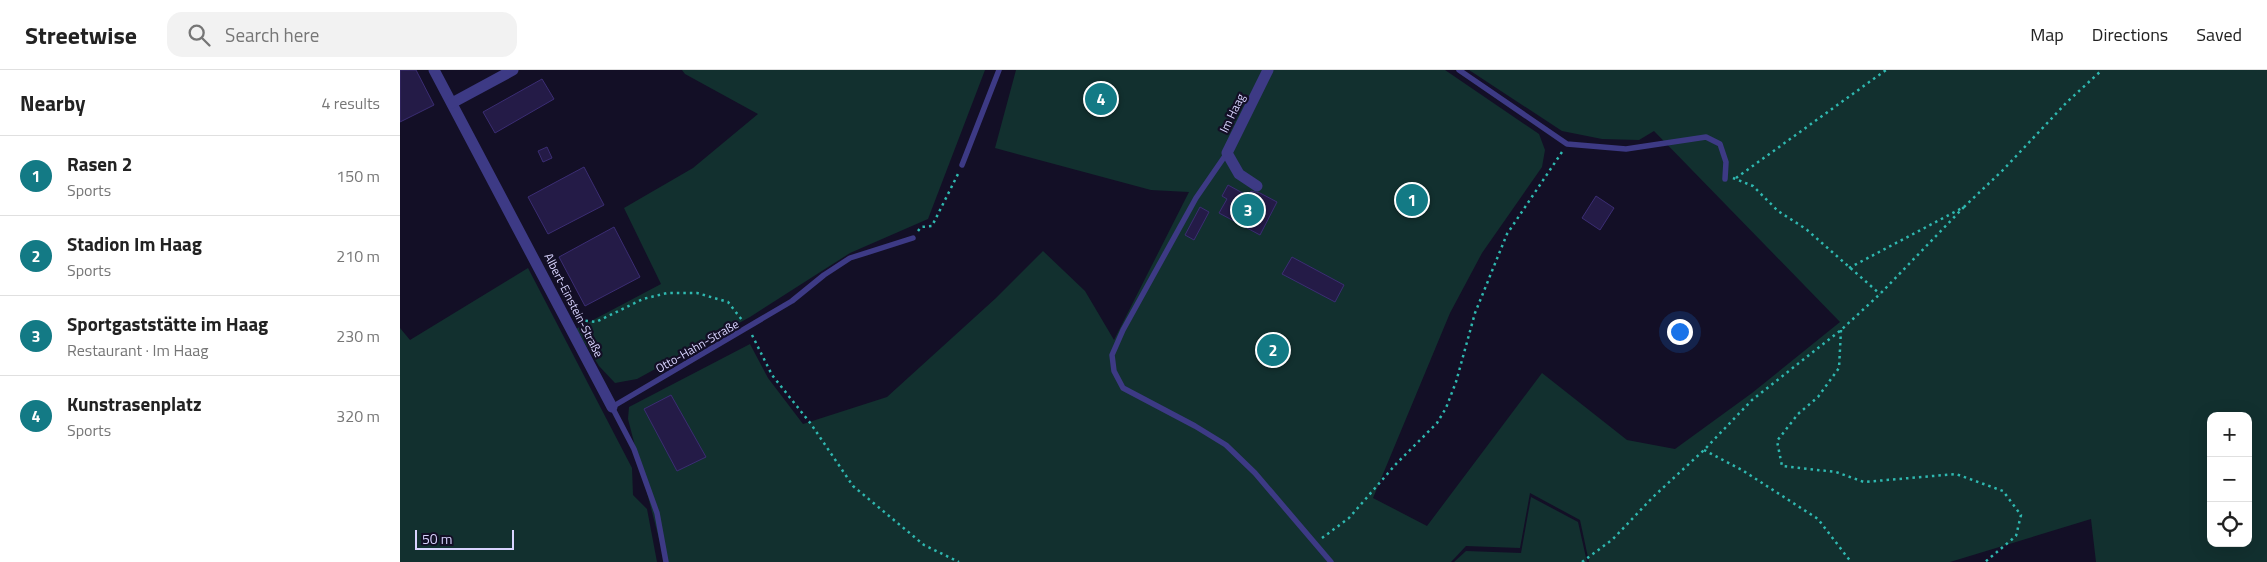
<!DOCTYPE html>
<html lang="en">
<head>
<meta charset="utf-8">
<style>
  :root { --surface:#fff; --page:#f2f2f2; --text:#222; --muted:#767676; --line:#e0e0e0; --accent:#137a85 }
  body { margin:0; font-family:"Titillium Web",sans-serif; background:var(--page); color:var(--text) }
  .controls { position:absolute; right:15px; bottom:15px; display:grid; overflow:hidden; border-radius:10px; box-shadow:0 5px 20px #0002 }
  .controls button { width:45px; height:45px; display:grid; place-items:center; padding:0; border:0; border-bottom:1px solid var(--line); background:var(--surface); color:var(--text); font:25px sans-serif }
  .scale { position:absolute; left:15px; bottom:12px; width:99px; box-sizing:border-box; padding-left:5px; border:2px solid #d9d4ff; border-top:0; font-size:14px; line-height:18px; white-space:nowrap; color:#d9d4ff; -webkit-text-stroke:4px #130f26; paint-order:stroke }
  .you { position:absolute; left:1279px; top:261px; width:18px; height:18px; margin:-12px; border:4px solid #fff; border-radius:50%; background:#1a73e8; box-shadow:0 0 0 8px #1a73e833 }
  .badge { display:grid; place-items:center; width:32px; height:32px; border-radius:50%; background:var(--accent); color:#fff; font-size:16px; font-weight:700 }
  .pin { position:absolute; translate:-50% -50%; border:2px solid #fff; box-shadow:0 1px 5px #0006 }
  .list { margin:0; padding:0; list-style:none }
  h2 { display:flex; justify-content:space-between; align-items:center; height:65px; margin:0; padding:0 20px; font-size:21px }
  h2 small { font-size:16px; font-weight:400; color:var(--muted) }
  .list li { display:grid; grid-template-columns:32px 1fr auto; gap:15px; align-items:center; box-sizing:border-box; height:80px; padding:0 20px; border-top:1px solid var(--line) }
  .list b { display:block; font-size:19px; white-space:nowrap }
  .list p { margin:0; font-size:16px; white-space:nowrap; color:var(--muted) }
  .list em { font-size:16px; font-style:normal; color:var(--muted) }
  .icon { flex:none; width:28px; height:28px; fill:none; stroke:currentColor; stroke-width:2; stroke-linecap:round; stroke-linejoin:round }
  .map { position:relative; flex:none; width:1867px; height:492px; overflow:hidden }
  header { display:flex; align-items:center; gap:30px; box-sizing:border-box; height:70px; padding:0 25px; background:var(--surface); border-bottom:1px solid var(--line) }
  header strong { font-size:24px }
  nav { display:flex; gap:28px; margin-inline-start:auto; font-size:18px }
  .search { width:350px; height:45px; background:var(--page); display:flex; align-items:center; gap:12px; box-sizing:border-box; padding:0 18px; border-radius:15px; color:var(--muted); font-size:19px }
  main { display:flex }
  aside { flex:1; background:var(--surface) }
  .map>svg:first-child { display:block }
</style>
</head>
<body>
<header>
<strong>Streetwise</strong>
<div class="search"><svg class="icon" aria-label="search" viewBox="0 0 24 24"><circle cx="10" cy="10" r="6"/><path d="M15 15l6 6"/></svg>Search here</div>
<nav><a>Map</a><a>Directions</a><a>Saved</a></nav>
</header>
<main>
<aside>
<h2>Nearby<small>4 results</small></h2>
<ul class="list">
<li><span class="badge">1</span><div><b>Rasen 2</b><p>Sports</p></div><em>150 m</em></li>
<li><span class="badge">2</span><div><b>Stadion Im Haag</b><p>Sports</p></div><em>210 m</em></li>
<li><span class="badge">3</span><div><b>Sportgaststätte im Haag</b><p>Restaurant · Im Haag</p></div><em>230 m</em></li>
<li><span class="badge">4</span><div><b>Kunstrasenplatz</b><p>Sports</p></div><em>320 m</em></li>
</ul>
</aside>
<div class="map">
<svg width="1867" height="492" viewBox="0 0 1867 492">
  <rect width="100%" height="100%" fill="#130f26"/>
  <!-- green -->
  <g fill="#12302f" fill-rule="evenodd">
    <polygon points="282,0 585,0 528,149 450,183 350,247 237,309 215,313 199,296 176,259 261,214 224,138 293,98 358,44 285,4"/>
    <path d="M616 0H1045L1139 64 1145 80 1142 97 1082 183 1050 243 973 428 1027 456 1142 303 1227 370 1275 379 1352 323 1440 252 1254 61 1239 70 1202 69 1162 61 1069 0H1867V492H1696L1691 449 1550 492H1189L1180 450 1130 423 1120 478 1066 476 1051 492H265L228 349 229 337 350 274 368 308 403 354 487 327 596 228 643 181 685 221 714 270 789 122 751 120 595 78ZM1811 346H1848V473H1811Z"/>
    <polygon points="128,198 232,398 233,425 247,439 257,492 0,492 0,258 10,270"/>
    <polygon points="1131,427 1178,452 1187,492 1054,492 1066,481 1121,483"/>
  </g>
  <!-- building -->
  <g fill="#241b47" stroke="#3b2d73">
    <polygon points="0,0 16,0 34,35 0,52"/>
    <polygon points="142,9 154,29 95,63 83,42"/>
    <polygon points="147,77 152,88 143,92 138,81"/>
    <polygon points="184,97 204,135 148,164 128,127"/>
    <polygon points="828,115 848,126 851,121 860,123 877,132 860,165 819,143 827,129 822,126"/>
    <polygon points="1196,126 1214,138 1200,160 1182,148"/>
    <polygon points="800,137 809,142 794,170 785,165"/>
    <polygon points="214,157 240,207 185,236 159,187"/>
    <polygon points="892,187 944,215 935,232 882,204"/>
    <polygon points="271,325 306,387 277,401 244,339"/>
  </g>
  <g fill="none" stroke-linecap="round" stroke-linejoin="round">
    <!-- path -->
    <g stroke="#2fb8b0" stroke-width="2.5" stroke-dasharray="2.5 4" stroke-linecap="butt">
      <polyline points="1333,108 1353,116 1378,141 1406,159 1480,224"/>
      <polyline points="1336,108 1486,0"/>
      <polyline points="518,161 521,157 532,156 558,104"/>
      <polyline points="1449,198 1564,137 1604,99 1667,32 1702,0"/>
      <polyline points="179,250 196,252 243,229 267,223 297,223 328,232 342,250"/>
      <polyline points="1441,260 1439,298 1418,327 1398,344 1377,371 1382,396 1436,402 1464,412 1556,404 1603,421 1621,445 1616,466 1585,492"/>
      <polyline points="352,265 372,305 411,354 453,416 524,475 559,492"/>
      <polyline points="1304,380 1342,400 1418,449 1451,492"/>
      <polyline points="922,468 949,448 996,394 1037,353 1046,338 1056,312 1075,243 1107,164 1162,82"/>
      <polyline points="1182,492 1213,469 1253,427 1304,380 1352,330 1441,260 1480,224 1564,137"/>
    </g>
    <!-- service -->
    <g stroke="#3d3a85" stroke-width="5.5">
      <polyline points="1059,0 1167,74 1226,79 1306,67 1320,74 1326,92 1325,109"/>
      <polyline points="827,83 796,128 723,260 712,285 714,301 723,318 795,356 826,375 855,403 931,492"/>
      <polyline points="562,95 599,0"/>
      <polyline points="266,492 257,443 234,379 212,337 392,231 424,205 450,188 513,168"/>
    </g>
    <!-- minor -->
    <g stroke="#3d3a85" stroke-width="11">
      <polyline points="34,0 212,337"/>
      <polyline points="52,33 113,0"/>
      <polyline points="857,116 839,104 827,83 868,0"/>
    </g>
  </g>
  <g text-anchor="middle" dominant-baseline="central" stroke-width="4.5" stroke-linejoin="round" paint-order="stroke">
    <!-- street labels -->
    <g font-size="12" fill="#d9d4ff" stroke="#130f26">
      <text transform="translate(832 43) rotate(-64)">Im Haag</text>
      <text transform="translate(174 235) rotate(63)">Albert-Einstein-Straße</text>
      <text transform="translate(297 276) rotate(-30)">Otto-Hahn-Straße</text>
    </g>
  </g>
</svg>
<div class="controls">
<button>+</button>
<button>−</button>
<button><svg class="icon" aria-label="locate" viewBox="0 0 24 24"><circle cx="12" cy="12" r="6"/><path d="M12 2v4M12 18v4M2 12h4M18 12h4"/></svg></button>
</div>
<div class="scale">50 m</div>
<div class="you"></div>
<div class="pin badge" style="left:1012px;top:130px">1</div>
<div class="pin badge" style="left:873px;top:280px">2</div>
<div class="pin badge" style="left:848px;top:140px">3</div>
<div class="pin badge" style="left:701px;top:29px">4</div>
</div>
</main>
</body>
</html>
